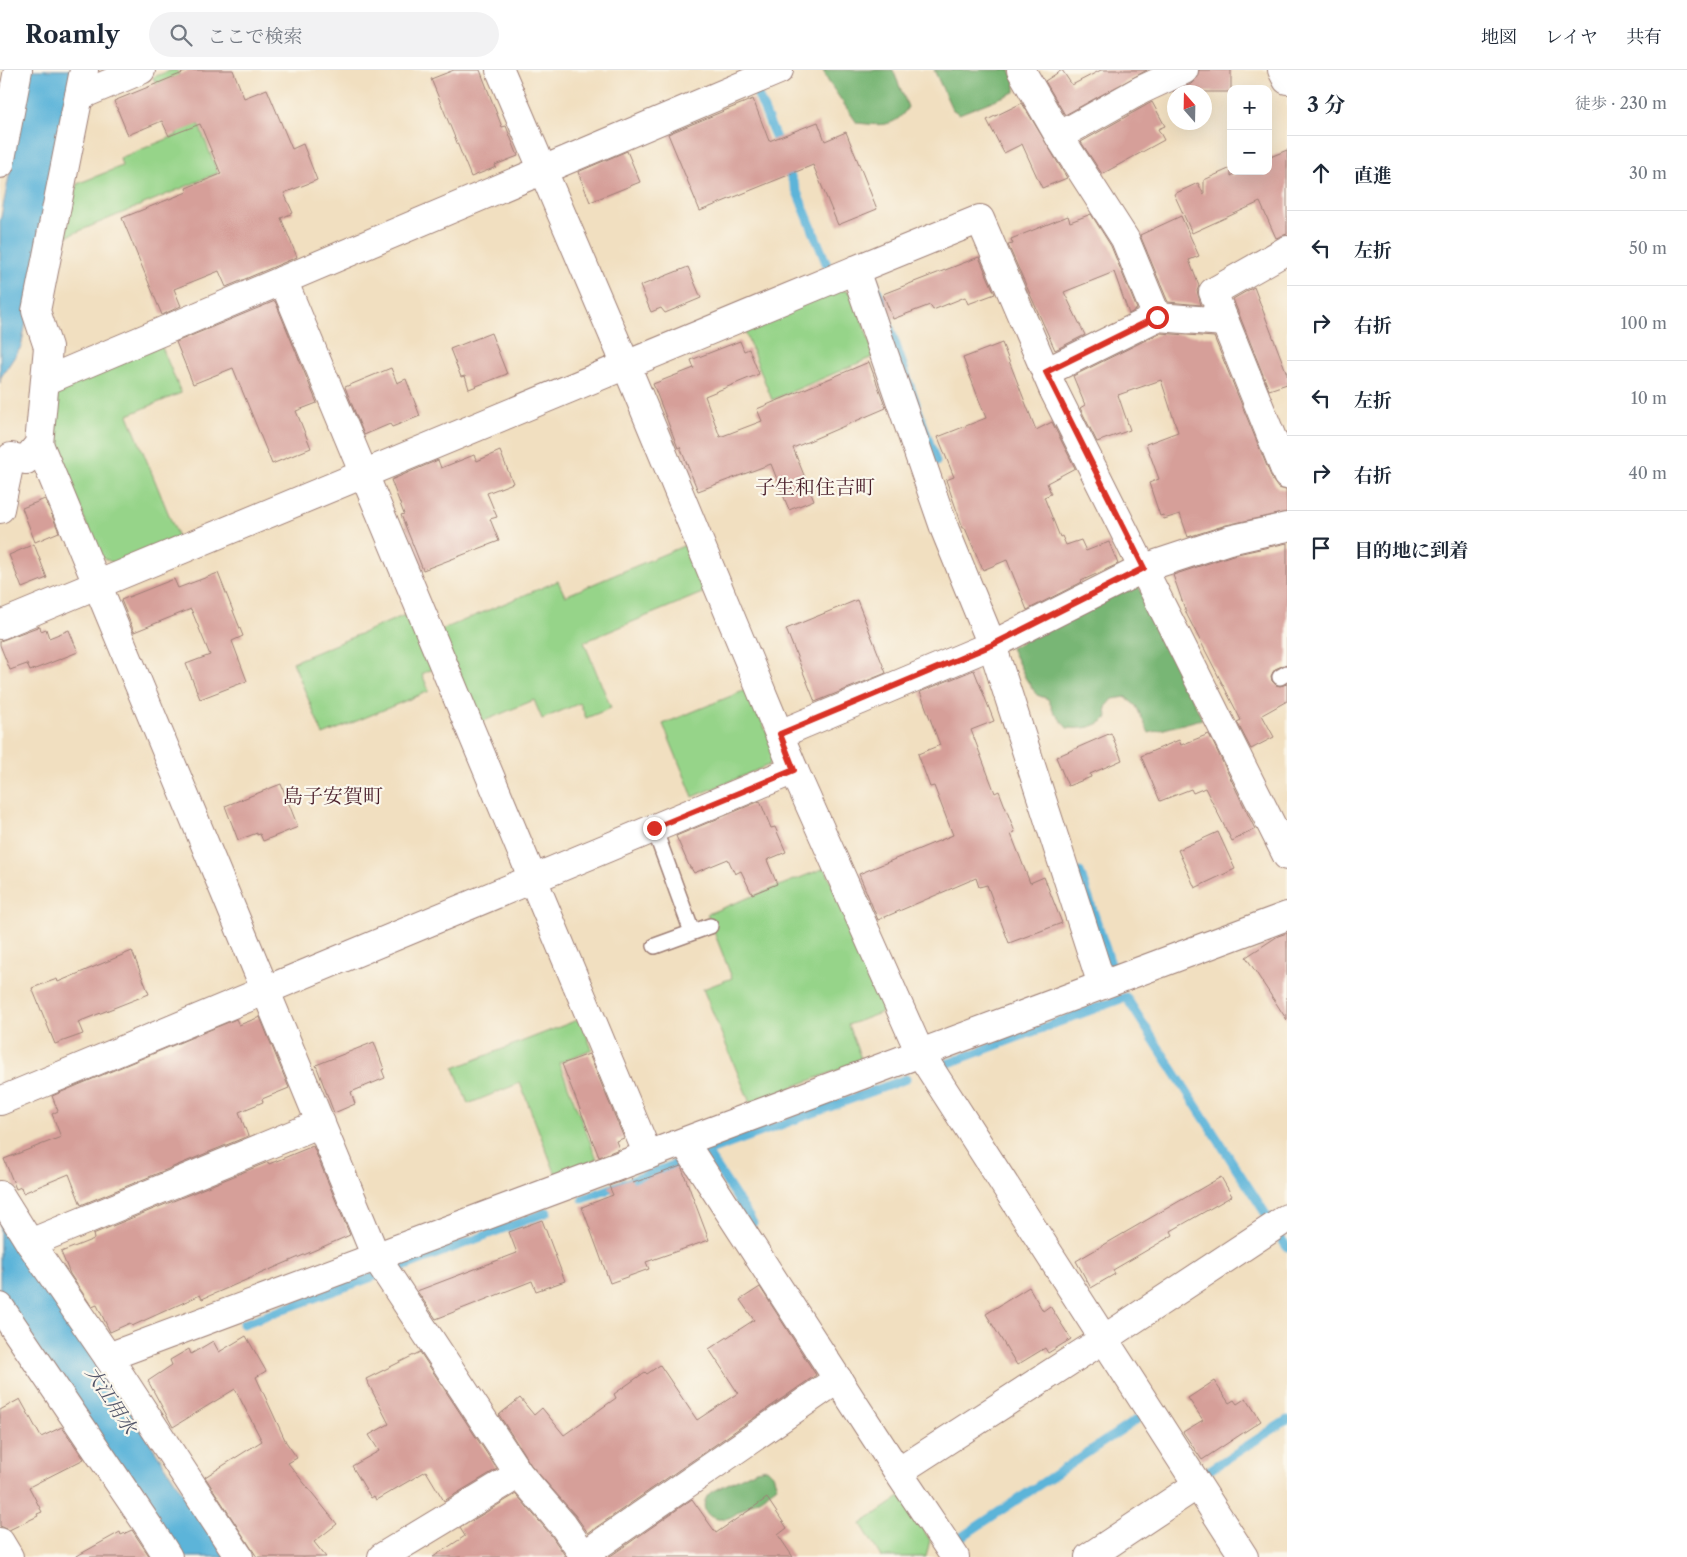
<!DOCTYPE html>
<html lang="ja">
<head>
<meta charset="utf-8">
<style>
  :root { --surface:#fff; --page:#f2f2f3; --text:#1f2937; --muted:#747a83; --line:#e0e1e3 }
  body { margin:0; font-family:"Libre Caslon Text","Noto Serif JP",serif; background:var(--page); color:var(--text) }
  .controls { position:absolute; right:15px; top:15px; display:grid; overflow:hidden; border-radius:10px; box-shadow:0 5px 20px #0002 }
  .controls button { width:45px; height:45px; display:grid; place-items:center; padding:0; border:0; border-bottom:1px solid var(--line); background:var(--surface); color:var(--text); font:25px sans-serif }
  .compass { position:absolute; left:1167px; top:15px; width:45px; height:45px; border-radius:50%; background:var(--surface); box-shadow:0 5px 20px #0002; rotate:340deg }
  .stop { position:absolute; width:15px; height:15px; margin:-11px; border:4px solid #d93025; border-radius:50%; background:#fff }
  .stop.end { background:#d93025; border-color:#fff; box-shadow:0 1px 5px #0008 }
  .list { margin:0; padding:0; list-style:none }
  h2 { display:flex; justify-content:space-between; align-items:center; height:65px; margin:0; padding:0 20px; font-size:21px }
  h2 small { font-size:16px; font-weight:400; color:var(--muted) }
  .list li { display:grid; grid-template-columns:32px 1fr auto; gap:15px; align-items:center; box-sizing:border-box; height:75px; padding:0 20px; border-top:1px solid var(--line) }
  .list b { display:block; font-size:19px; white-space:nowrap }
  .list em { font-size:16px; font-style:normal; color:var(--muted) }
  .icon { flex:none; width:28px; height:28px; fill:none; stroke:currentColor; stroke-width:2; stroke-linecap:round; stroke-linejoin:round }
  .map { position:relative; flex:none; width:1287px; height:1487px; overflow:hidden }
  header { display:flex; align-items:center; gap:30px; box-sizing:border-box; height:70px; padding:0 25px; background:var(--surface); border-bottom:1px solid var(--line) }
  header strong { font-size:24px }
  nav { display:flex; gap:28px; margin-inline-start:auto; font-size:18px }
  .search { width:350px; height:45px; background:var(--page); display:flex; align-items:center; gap:12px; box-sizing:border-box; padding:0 18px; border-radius:28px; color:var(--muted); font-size:19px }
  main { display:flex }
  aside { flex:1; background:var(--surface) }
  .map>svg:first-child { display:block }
</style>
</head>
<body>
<header>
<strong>Roamly</strong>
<div class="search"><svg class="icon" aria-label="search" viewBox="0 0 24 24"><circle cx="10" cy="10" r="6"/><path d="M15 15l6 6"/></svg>ここで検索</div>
<nav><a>地図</a><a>レイヤ</a><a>共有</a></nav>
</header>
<main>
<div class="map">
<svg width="1287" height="1487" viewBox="0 0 1287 1487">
  <rect width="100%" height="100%" fill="#fbf7ec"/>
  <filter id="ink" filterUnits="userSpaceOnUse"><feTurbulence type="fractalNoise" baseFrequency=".02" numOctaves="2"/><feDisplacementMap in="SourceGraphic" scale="10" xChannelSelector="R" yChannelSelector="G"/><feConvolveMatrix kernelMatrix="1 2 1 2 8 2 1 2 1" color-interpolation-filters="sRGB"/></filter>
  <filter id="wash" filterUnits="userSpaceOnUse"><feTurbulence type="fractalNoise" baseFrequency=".0096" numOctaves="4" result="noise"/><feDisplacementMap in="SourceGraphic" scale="20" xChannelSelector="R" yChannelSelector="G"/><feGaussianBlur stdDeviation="1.12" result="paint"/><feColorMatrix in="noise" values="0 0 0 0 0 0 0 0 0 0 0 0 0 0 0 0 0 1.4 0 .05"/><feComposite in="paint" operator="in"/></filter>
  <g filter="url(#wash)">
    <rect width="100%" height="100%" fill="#f1dfc0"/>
    <!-- green -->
    <g fill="#96d489" stroke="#707a5a">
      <polygon points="172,0 177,0 218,103 65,167 77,114 122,96 120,88 177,65 153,7"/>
      <polygon points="837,218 852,223 875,286 772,330 743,257"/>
      <polygon points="161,275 181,323 128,345 178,467 114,493 100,487 48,360 56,317"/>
      <polygon points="688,474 707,521 584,572 611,638 586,648 580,633 542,649 534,630 479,653 441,560 558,511 565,526"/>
      <polygon points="410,543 433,599 422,604 429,621 323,665 293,592"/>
      <polygon points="748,619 775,682 769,695 693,727 663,654"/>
      <polygon points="825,798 886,941 848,955 862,991 750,1033 703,919 732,908 707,844"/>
      <polygon points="580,949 592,979 559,993 597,1089 556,1105 520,1013 468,1034 454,998"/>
      <polygon points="902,1426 930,1470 926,1487 881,1487 861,1454"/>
    </g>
    <!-- forest -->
    <g fill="#78b675" stroke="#616a50">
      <path d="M823 0H893L908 37C895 59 878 55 857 53L828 11Z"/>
      <polygon points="934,0 1010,0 1015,10 1015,22 959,44 952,39"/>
      <path d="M1135 509 1202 649 1149 663 1136 636 1126 627 1113 629 1106 637 1107 648C1095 658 1082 659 1067 658L1054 642 1048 629 1037 625 1026 609 1011 578Z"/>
      <path d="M767 1398 773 1404 777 1416C766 1425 753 1433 741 1440 737 1443 732 1447 728 1448 710 1454 695 1437 711 1422L756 1400Z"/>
    </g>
    <!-- water -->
    <g fill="#5cb4d9" stroke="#536a82">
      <polygon points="30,0 77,0 21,277 1,307 0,313 0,152"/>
      <polygon points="0,1145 225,1487 175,1487 0,1224"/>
    </g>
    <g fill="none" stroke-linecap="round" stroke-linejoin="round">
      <!-- stream -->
      <g stroke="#5cb4d9" stroke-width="9">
        <polyline points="757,23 780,78"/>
        <polyline points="786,95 827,195"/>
        <polyline points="872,205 936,392"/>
        <polyline points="1080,802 1111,894"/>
        <polyline points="941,996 1126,927 1269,1149"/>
        <polyline points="583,1129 684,1091"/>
        <polyline points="753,1153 707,1082 906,1009"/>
        <polyline points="1282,1170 1287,1177"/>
        <polyline points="400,1198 547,1142"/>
        <polyline points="243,1254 375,1206"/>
        <polyline points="1205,1403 1287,1350"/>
        <polyline points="957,1470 1139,1348"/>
      </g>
    </g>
    <g id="blocks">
      <!-- building -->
      <g fill="#d69f99">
        <polygon points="190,0 233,0 244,28 267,19 292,79 303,74 317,110 284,123 293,143 281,148 297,187 226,217 219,201 174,219 181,236 162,245 122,148 187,122 186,118 221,104 200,54 169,66 162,51 128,65 114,31"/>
        <polygon points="454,0 480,0 502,57 506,56 518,86 495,95 496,97 471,107 431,9"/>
        <polygon points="1062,0 1072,15 1101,0 1147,0 1065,45 1045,11"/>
        <polygon points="1199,0 1231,0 1231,22 1173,22 1191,14 1196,9"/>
        <polygon points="753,29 769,71 818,52 825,71 846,62 877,139 838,155 813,95 700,141 668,64"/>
        <polygon points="1152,32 1165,56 1158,59 1164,70 1102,104 1081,72"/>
        <polygon points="1022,33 1067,108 1042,118 1022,74 1004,83 987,50"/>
        <polygon points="1287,80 1287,164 1276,168 1260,132 1192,163 1174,124 1198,113 1204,125 1204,110 1231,98 1231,106 1240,101 1268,101 1268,88"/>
        <polygon points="627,81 640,112 590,132 578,102"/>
        <polygon points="1091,144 1111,176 1137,239 1129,244 1114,202 1064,222 1085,265 1055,280 1008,175 1013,174 1011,169 1068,146 1070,152"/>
        <polygon points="1181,146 1199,186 1189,190 1199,216 1197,221 1201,235 1168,232 1140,165"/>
        <polygon points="979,187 995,224 968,234 965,227 933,240 930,235 893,249 883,224"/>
        <polygon points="688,197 701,228 665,243 661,238 651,242 640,216"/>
        <polygon points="1254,217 1287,304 1287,314 1269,320 1233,229"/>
        <polygon points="275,231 317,333 296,341 311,378 272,394 233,298 193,314 176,272"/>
        <polygon points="491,263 507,304 469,319 465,306 461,307 450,279"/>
        <polygon points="1160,263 1214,267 1273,411 1278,418 1286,420 1287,442 1226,455 1188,467 1180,444 1164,449 1163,445 1160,446 1149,413 1159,409 1146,374 1178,362 1161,310 1118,325 1130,360 1097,372 1080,338 1085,335 1073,306"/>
        <polygon points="740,271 744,281 749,279 759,304 705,326 720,367 762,351 757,339 869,292 886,338 793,378 814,430 789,440 771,394 698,421 680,377 678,378 653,314 694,298 691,290"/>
        <polygon points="1002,273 1036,360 1052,352 1075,398 1047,413 1051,424 1044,427 1060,467 1062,466 1066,475 1081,470 1086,481 1109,472 1118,494 1081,511 1082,512 1027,540 1007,490 983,500 965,458 963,458 946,410 954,407 938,367 986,348 963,288"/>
        <polygon points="391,298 397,313 406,309 420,346 392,357 390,354 364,365 345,317"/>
        <polygon points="500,381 513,413 487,423 497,447 490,449 499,471 423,500 401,445 404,444 391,410 438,390 441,398 474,385 477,391"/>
        <polygon points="45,429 59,462 35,472 22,438"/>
        <polygon points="1287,473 1287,594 1275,599 1271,606 1272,611 1276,615 1280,616 1287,614 1287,631 1262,645 1274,667 1251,679 1237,652 1241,650 1187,545 1173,505 1233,485"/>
        <polygon points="34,474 47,508 22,518 9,485"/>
        <polygon points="218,503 243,566 232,571 247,611 200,629 186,594 210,585 191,539 134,562 121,530 174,509 178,518"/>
        <polygon points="857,530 886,603 815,632 786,559"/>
        <polygon points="40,556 41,561 46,559 49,568 69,560 78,582 30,601 27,594 10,600 0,575 0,571"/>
        <polygon points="974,600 994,651 971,660 995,723 999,721 1015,762 1011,764 1030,813 1044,807 1062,853 1009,873 987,815 979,817 976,808 878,850 859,804 953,765 934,716 930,717 918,684 940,675 920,622"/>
        <polygon points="1111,663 1122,690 1090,704 1091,707 1068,716 1056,687"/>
        <polygon points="1209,664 1255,759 1232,771 1205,718 1193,723 1191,719 1160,731 1141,686 1179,670 1181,675"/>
        <polygon points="281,714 298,757 263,771 260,764 257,765 257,763 238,770 225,736"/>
        <polygon points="760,731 771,758 775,757 786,782 767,790 777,814 752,824 741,801 735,804 728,789 694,803 691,798 690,798 676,766"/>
        <polygon points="1218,762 1235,799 1195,818 1178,780"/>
        <polygon points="1287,863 1287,950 1246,887 1278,866"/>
        <polygon points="132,881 149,924 78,952 83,964 55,974 32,918 57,909 58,912"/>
        <polygon points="260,947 289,1018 262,1029 263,1032 239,1042 248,1066 81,1135 69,1104 23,1123 21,1117 16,1119 4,1089 61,1067 52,1044 58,1041 52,1026 236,949 239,955"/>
        <polygon points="374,972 384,999 382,1000 385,1008 351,1022 355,1034 334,1043 316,995"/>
        <polygon points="589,984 624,1068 616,1071 619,1079 599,1087 562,994"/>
        <polygon points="313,1076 350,1165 202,1229 200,1225 132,1256 130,1253 110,1262 97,1235 92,1237 70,1204 61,1182 94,1169 93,1164 268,1092 269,1094"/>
        <polygon points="681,1096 709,1170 646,1192 649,1199 610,1213 582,1137 613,1125 609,1116 631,1108 633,1113"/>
        <polygon points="1221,1107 1232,1126 1171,1161 1173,1165 1113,1200 1115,1204 1091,1218 1076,1191"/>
        <polygon points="542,1150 565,1211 536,1221 532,1211 436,1249 417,1221 517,1183 509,1162"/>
        <polygon points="760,1217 816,1305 588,1463 575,1445 531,1395 499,1345 520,1328 534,1345 542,1338 564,1365 616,1328 614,1324 645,1302 647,1304 660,1295 697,1350 738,1323 709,1279 754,1250 740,1230"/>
        <polygon points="1029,1217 1043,1241 1050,1236 1071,1269 1048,1283 1045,1278 1017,1295 986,1244"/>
        <polygon points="246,1266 266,1301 256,1307 286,1372 297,1388 288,1393 337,1454 314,1472 326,1487 257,1487 205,1407 262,1371 235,1319 173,1357 148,1311 172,1295 170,1290 189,1279 191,1284 213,1271 219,1282"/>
        <polygon points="420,1282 497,1399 444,1431 426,1401 376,1430 374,1426 371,1428 352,1396 379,1381 369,1365 389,1354 366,1309"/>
        <polygon points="1214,1311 1229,1333 1234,1330 1237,1334 1246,1328 1261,1351 1202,1390 1183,1362 1203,1350 1188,1328"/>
        <polygon points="20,1329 41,1367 62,1357 84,1389 29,1417 42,1442 37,1444 38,1446 9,1460 0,1456 0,1340"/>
        <polygon points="516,1424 551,1465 566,1487 433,1487 465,1466 460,1458"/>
        <polygon points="767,1428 787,1458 778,1465 793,1487 609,1487 692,1429 716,1463"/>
        <polygon points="132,1460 150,1487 75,1487 120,1462 121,1465"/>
      </g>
    </g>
  </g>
  <g filter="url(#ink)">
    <use href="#blocks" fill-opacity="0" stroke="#9e7f76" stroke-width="1"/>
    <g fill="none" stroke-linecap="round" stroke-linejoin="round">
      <!-- lane casing -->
      <g stroke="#9e7f76" stroke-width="18">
        <g id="lane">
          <polyline points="1280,607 1287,603"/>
          <polyline points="654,758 692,862"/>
          <polyline points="655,876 710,856"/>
        </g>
      </g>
      <!-- street casing -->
      <g stroke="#9e7f76" stroke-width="30">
        <g id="street">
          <polyline points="500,0 626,295 794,700 920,983 1244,1487"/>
          <polyline points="1021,0 1059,66 1141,20 1184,0"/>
          <polyline points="1282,0 1287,10"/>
          <polyline points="79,26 141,0"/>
          <polyline points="1059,66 1125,169 1157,247"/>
          <polyline points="0,94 18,0"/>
          <polyline points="1287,180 1213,222 1287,405"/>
          <polyline points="855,200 980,149 1053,319 1287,786"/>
          <polyline points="283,210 648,1085"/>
          <polyline points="1046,302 1157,247 1225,252"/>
          <polyline points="45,311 779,0"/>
          <polyline points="39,374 376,1187 519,1404 563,1455 585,1487"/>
          <polyline points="0,439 11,387 26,390 39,374 48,277 36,241 84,0"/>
          <polyline points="0,555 855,200 945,460 992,575 1102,915"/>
          <polyline points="780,664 992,575 1144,498 1229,470 1287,457"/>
          <polyline points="0,1031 794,700"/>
          <polyline points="684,1072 898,1402 955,1487"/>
          <polyline points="0,1125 30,1173 108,1287 239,1487"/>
          <polyline points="30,1173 321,1053"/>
          <polyline points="0,1237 151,1460 168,1487"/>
          <polyline points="108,1287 1287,846"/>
          <polyline points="898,1402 1104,1269 1287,1148"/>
          <polyline points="0,1472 9,1487"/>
          <polyline points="584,1485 838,1309"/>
          <polyline points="382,1487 519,1404"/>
          <polyline points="1089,1487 1197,1415"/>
        </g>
      </g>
      <!-- lane -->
      <use href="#lane" stroke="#fff" stroke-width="15"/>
      <!-- street -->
      <use href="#street" stroke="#fff" stroke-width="28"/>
    </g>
  </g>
  <g fill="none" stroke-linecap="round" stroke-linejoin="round" filter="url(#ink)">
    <!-- route -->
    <polyline stroke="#d93025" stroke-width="6" points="654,758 794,700 780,664 992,575 1144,498 1046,302 1157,247"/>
  </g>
  <g text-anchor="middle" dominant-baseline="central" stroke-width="4.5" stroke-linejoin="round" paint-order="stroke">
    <!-- water labels -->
    <g font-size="19" font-style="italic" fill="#505368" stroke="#fbf7ec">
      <text transform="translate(111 1330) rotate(57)">大江用水</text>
    </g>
    <!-- quarter labels -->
    <g font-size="20" fill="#4a1f2b" stroke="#fbf7ec">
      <text x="815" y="417">子生和住吉町</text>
      <text x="333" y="726">島子安賀町</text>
    </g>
  </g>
</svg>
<div class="controls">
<button>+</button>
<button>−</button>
</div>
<svg class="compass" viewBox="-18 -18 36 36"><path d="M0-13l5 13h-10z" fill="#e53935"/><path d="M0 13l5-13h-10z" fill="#747a83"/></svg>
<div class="stop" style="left:1157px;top:247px"></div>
<div class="stop end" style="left:654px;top:758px"></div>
</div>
<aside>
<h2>3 分<small>徒歩 · 230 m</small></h2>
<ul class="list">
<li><svg class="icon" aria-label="ahead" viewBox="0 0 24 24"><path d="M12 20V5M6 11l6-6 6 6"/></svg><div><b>直進</b></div><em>30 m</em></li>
<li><svg class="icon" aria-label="left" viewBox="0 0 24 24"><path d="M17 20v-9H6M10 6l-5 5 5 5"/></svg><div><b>左折</b></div><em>50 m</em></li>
<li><svg class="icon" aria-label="right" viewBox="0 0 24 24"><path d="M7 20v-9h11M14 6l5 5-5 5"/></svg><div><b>右折</b></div><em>100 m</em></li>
<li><svg class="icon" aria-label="left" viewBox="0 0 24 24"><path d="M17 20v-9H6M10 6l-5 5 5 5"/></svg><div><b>左折</b></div><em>10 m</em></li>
<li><svg class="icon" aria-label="right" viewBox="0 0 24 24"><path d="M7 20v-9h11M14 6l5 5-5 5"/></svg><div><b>右折</b></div><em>40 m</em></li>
<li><svg class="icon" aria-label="arrive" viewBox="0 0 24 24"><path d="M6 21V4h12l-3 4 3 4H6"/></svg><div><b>目的地に到着</b></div></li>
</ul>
</aside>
</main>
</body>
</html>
